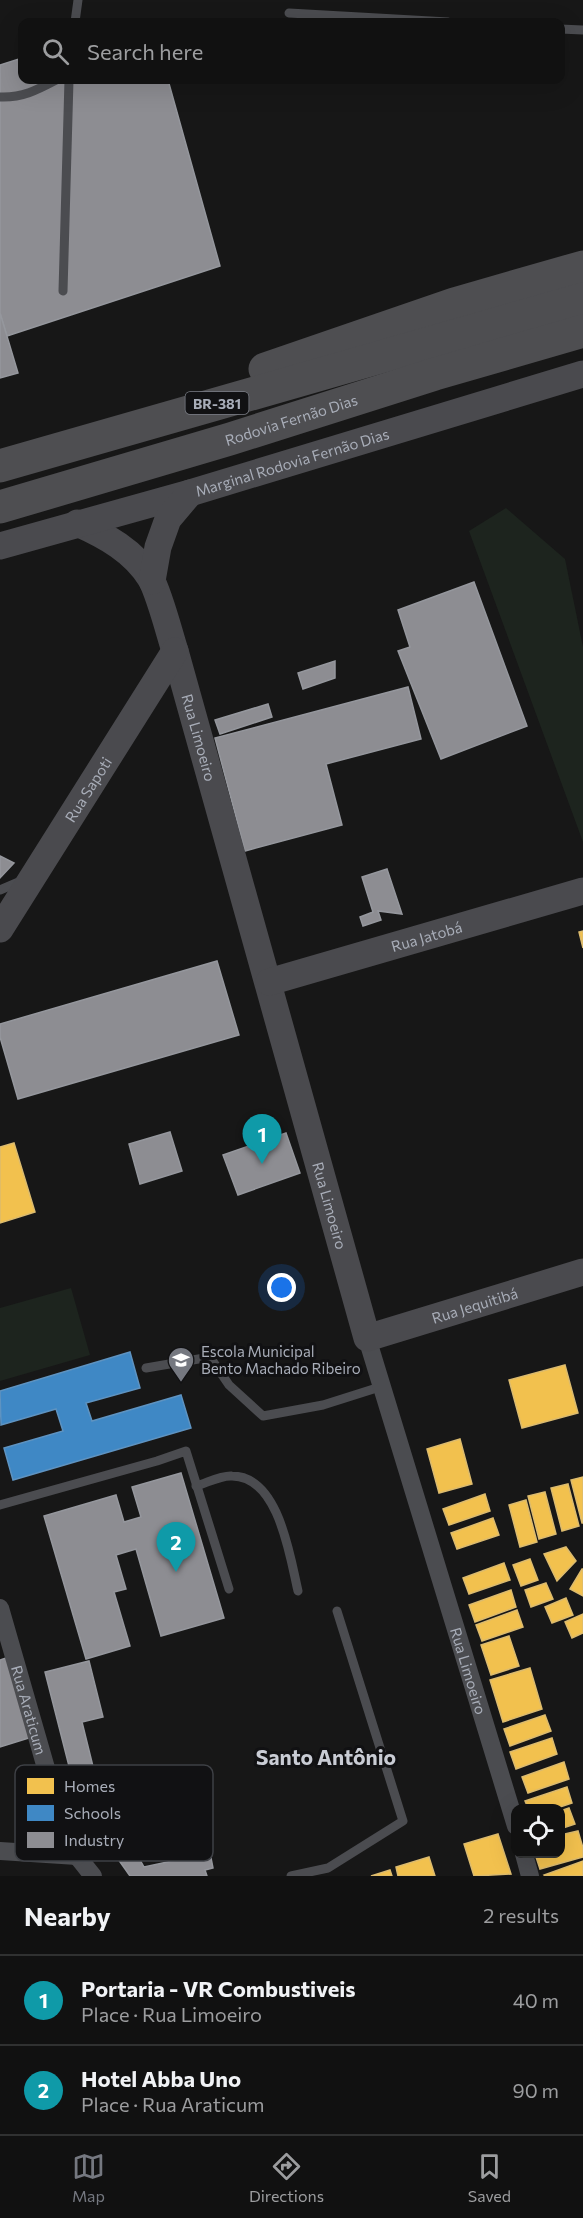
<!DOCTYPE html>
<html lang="en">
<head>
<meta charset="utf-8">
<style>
  :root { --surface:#111; --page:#1a1a1a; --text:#f1f3f6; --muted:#9c9d9f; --line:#303131; --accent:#757880 }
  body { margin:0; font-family:Commissioner,sans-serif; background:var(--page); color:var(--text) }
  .controls { position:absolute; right:18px; bottom:18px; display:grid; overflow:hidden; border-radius:12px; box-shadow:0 6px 24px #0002 }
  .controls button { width:54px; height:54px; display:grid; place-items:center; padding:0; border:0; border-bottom:2px solid var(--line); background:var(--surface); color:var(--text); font:30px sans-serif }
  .you { position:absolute; left:282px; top:1288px; width:21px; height:21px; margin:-15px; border:4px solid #fff; border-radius:50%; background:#1a73e8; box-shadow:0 0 0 9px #1a73e833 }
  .badge { display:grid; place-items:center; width:39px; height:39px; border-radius:50%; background:var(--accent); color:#fff; font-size:20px; font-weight:700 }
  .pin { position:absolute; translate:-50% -50px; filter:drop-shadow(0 2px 3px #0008) }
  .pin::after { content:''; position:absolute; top:32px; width:21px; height:18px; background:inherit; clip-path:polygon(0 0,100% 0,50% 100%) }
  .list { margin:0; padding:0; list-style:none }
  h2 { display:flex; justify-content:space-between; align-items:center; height:78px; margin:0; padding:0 24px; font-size:26px }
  h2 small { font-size:20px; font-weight:400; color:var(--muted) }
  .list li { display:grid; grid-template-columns:39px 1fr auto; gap:18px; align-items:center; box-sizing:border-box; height:90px; padding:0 24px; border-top:2px solid var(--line) }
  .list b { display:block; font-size:22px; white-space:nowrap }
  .list p { margin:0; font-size:20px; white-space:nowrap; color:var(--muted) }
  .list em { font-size:20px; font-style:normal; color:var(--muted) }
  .icon { flex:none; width:33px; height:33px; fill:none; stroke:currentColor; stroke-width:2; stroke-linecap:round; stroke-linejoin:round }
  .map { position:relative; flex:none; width:583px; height:1876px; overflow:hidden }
  .search { position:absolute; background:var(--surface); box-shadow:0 6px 24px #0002; left:18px; right:18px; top:18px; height:66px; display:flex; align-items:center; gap:15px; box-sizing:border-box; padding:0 21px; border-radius:12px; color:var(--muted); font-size:22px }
  .sheet { height:258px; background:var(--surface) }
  nav { display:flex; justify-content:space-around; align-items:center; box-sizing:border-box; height:84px; border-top:2px solid var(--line); background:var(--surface); font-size:16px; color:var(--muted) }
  nav a { display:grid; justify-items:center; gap:3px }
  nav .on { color:var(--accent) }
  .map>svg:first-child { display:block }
</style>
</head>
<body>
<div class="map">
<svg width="583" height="1876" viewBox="0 0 583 1876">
  <rect width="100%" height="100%" fill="#171717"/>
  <!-- green -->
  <g fill="#1d241e">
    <polygon points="506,508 565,559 583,647 583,842 469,531"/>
    <polygon points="71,1288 90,1355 0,1381 0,1308"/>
  </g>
  <!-- homes -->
  <g fill="#f2c14e" stroke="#dcbb6e" stroke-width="1.5">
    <polygon points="583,931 583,948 579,932"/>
    <polygon points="14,1143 35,1212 0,1223 0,1147"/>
    <polygon points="565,1365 578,1413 522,1428 509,1380"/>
    <polygon points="460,1439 472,1484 439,1493 427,1449"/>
    <polygon points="583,1477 583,1523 582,1523 571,1480"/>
    <polygon points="568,1484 579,1526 562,1531 551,1488"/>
    <polygon points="545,1492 556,1534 539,1539 528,1496"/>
    <polygon points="485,1494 490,1511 449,1525 443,1509"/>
    <polygon points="526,1500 537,1542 520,1547 509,1505"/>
    <polygon points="493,1518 499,1535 457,1549 451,1533"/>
    <polygon points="566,1547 576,1561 557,1581 544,1554"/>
    <polygon points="530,1559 538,1580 521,1586 513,1565"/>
    <polygon points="504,1563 510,1580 469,1594 463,1578"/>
    <polygon points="582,1569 583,1569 583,1596 570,1589"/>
    <polygon points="546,1583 553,1599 531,1607 525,1590"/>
    <polygon points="511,1590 516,1607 475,1622 469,1605"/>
    <polygon points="566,1598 573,1615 552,1623 545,1607"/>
    <polygon points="517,1610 523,1627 482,1641 476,1625"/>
    <polygon points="583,1614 583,1633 572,1638 565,1622"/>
    <polygon points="509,1636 519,1666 491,1675 481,1645"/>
    <polygon points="530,1668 542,1709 503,1722 490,1680"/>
    <polygon points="545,1715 551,1731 510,1746 504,1729"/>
    <polygon points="552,1738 557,1754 516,1769 510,1752"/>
    <polygon points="564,1762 569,1779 528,1793 522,1777"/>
    <polygon points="567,1787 572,1803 557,1808 528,1808 525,1801"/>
    <polygon points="569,1808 575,1824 560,1829 560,1811"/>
    <polygon points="578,1831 583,1848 583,1857 540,1869 535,1854 560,1854 560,1835"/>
    <polygon points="498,1834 511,1874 474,1876 464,1844"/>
    <polygon points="429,1857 435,1876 398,1876 396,1867"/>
    <polygon points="583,1861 583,1876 545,1876 544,1875"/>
    <polygon points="390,1870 392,1876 371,1876"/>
  </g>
  <!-- schools -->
  <polygon fill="#3f88c5" stroke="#5e93c1" stroke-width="1.5" points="130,1352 140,1388 86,1403 92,1421 181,1395 191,1428 13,1480 4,1448 63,1431 56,1409 1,1425 0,1391"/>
  <!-- industry -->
  <g fill="#8d8d92" stroke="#95979d" stroke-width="1.5">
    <polygon points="22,58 22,80 168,80 220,266 7,336 0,313 0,65"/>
    <polygon points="0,313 18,373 0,378"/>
    <polygon points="474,582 527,726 441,759 398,651 410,647 398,610"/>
    <polygon points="335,661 335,678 303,689 298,673"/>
    <polygon points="408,687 421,739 326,764 342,825 245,851 215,738"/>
    <polygon points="268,704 272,717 220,734 215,720"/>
    <polygon points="0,856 14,863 0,878"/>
    <polygon points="387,869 402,914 378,911 381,920 363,926 360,917 373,912 362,877"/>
    <polygon points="217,961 239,1035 18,1099 0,1037 0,1024"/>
    <polygon points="170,1132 182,1171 140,1184 129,1144"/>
    <polygon points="286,1133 300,1173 238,1195 223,1155"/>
    <polygon points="181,1473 224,1618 161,1636 136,1549 116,1555 126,1589 114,1592 130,1646 86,1659 44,1516 116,1495 124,1522 141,1517 132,1487"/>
    <polygon points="6,1658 32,1737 0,1747 0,1660"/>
    <polygon points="89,1661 103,1717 82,1722 104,1811 82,1817 45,1672"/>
    <polygon points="130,1842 144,1867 210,1853 213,1868 205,1870 207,1876 130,1876 113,1852"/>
  </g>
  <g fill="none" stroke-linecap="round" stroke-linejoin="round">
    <!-- lane -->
    <g stroke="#4b4c50" stroke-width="9">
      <polyline points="289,13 448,22"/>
      <polyline points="75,22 78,0"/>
      <polyline points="560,29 583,30"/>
      <path d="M0 97C22 98 37 90 56 80"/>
      <polyline points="63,291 69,80"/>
      <polyline points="0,890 21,881"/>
      <polyline points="146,1368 210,1357 229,1385 263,1416 323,1405 383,1386"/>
      <path d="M196 1486C207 1483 221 1475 232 1476 279 1476 290 1557 298 1591"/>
      <polyline points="0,1505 157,1461 186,1451 229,1589"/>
      <polyline points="291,1876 328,1868 403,1821 337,1611"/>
    </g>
    <!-- street -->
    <g stroke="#4b4c50" stroke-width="18">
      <path id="s1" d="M367 1338 516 1826"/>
      <path id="s2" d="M0 1608 52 1789 77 1856 93 1876"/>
      <polyline points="0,1851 77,1856"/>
      <polyline points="524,1854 530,1876"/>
    </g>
    <!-- secondary -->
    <g stroke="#4a4a4e" stroke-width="27">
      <path id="s3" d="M77 523C106 536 134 551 151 579 160 596 169 632 175 651L367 1338 583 1272"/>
      <path id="s4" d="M0 546 190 493 583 374"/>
      <polyline points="152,581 158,547 168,519 190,493"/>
      <path id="s5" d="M0 929 175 651"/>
      <path id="s6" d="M269 982 583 891"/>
    </g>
    <!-- highway -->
    <g stroke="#4e4e51" stroke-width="33">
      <polyline points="265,369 454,304 583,267"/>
      <polyline points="0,466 583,299"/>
      <path id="s7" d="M0 507 230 439 435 374 583 331"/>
    </g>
  </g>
  <!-- icons -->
  <defs>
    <g id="school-pin" transform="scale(1.35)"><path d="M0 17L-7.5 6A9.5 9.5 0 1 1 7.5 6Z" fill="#757880" stroke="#111113"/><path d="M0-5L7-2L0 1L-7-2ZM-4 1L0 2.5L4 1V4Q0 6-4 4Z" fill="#fff"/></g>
  </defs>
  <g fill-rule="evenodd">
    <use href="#school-pin" x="181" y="1360"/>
  </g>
  <g text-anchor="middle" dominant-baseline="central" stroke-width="6" stroke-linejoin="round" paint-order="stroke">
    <!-- shield labels -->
    <rect fill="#111113" stroke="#7b7e86" stroke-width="1.5" x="185.5" y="392" width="63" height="22" rx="4.5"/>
    <g font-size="14" font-weight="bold" fill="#a8adb8">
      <text x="217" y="403">BR-381</text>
    </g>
    <!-- street labels -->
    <g font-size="15" fill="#a8adb8" stroke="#111113">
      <text stroke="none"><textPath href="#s7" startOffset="304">Rodovia Fernão Dias</textPath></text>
      <text stroke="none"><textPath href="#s4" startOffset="304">Marginal Rodovia Fernão Dias</textPath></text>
      <text stroke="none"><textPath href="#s3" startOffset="260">Rua Limoeiro</textPath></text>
      <text stroke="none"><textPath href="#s5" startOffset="165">Rua Sapoti</textPath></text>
      <text stroke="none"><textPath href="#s6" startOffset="164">Rua Jatobá</textPath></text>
      <text stroke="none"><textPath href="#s3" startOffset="746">Rua Limoeiro</textPath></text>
      <text stroke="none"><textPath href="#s3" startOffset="996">Rua Jequitibá</textPath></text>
      <text stroke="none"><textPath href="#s1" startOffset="348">Rua Limoeiro</textPath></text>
      <text stroke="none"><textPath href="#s2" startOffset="106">Rua Araticum</textPath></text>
    </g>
    <!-- poi labels -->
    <g font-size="15" fill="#a8adb8" stroke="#111113" text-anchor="start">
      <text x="201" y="1351">Escola Municipal<tspan x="201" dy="17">Bento Machado Ribeiro</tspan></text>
    </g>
    <!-- district labels -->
    <g font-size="21" font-weight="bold" fill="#c9ccd4" stroke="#111113">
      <text x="326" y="1756">Santo Antônio</text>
    </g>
  </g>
  <!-- legend -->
  <rect x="15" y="1765" width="198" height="96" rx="9" fill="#111113" stroke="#3e4045" stroke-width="1.5"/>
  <rect x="27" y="1778" width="27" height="16" fill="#f2c14e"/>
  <rect x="27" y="1805" width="27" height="16" fill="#3f88c5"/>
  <rect x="27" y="1832" width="27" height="16" fill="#8d8d92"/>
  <g font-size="16" fill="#a8adb8">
    <text x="64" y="1792">Homes</text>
    <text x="64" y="1819">Schools</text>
    <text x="64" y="1846">Industry</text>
  </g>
</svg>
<div class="controls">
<button><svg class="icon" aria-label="locate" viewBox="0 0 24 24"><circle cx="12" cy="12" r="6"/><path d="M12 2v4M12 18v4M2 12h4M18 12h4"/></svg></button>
</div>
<div class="you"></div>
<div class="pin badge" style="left:262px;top:1164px;background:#0f9aa8">1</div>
<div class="pin badge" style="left:176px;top:1572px;background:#0f9aa8">2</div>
<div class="search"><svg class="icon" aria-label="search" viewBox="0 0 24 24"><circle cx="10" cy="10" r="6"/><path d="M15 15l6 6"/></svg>Search here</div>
</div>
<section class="sheet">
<h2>Nearby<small>2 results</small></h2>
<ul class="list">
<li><span class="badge" style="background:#0f9aa8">1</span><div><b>Portaria - VR Combustiveis</b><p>Place · Rua Limoeiro</p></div><em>40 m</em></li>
<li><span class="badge" style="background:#0f9aa8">2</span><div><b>Hotel Abba Uno</b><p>Place · Rua Araticum</p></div><em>90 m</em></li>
</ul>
</section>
<nav>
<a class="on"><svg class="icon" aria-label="map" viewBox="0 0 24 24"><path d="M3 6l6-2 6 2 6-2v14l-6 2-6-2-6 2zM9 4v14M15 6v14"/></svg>Map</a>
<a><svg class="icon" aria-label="directions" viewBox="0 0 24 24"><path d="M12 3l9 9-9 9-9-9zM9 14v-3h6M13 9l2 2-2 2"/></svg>Directions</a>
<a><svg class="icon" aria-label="saved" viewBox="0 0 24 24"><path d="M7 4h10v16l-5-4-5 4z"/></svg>Saved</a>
</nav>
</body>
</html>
